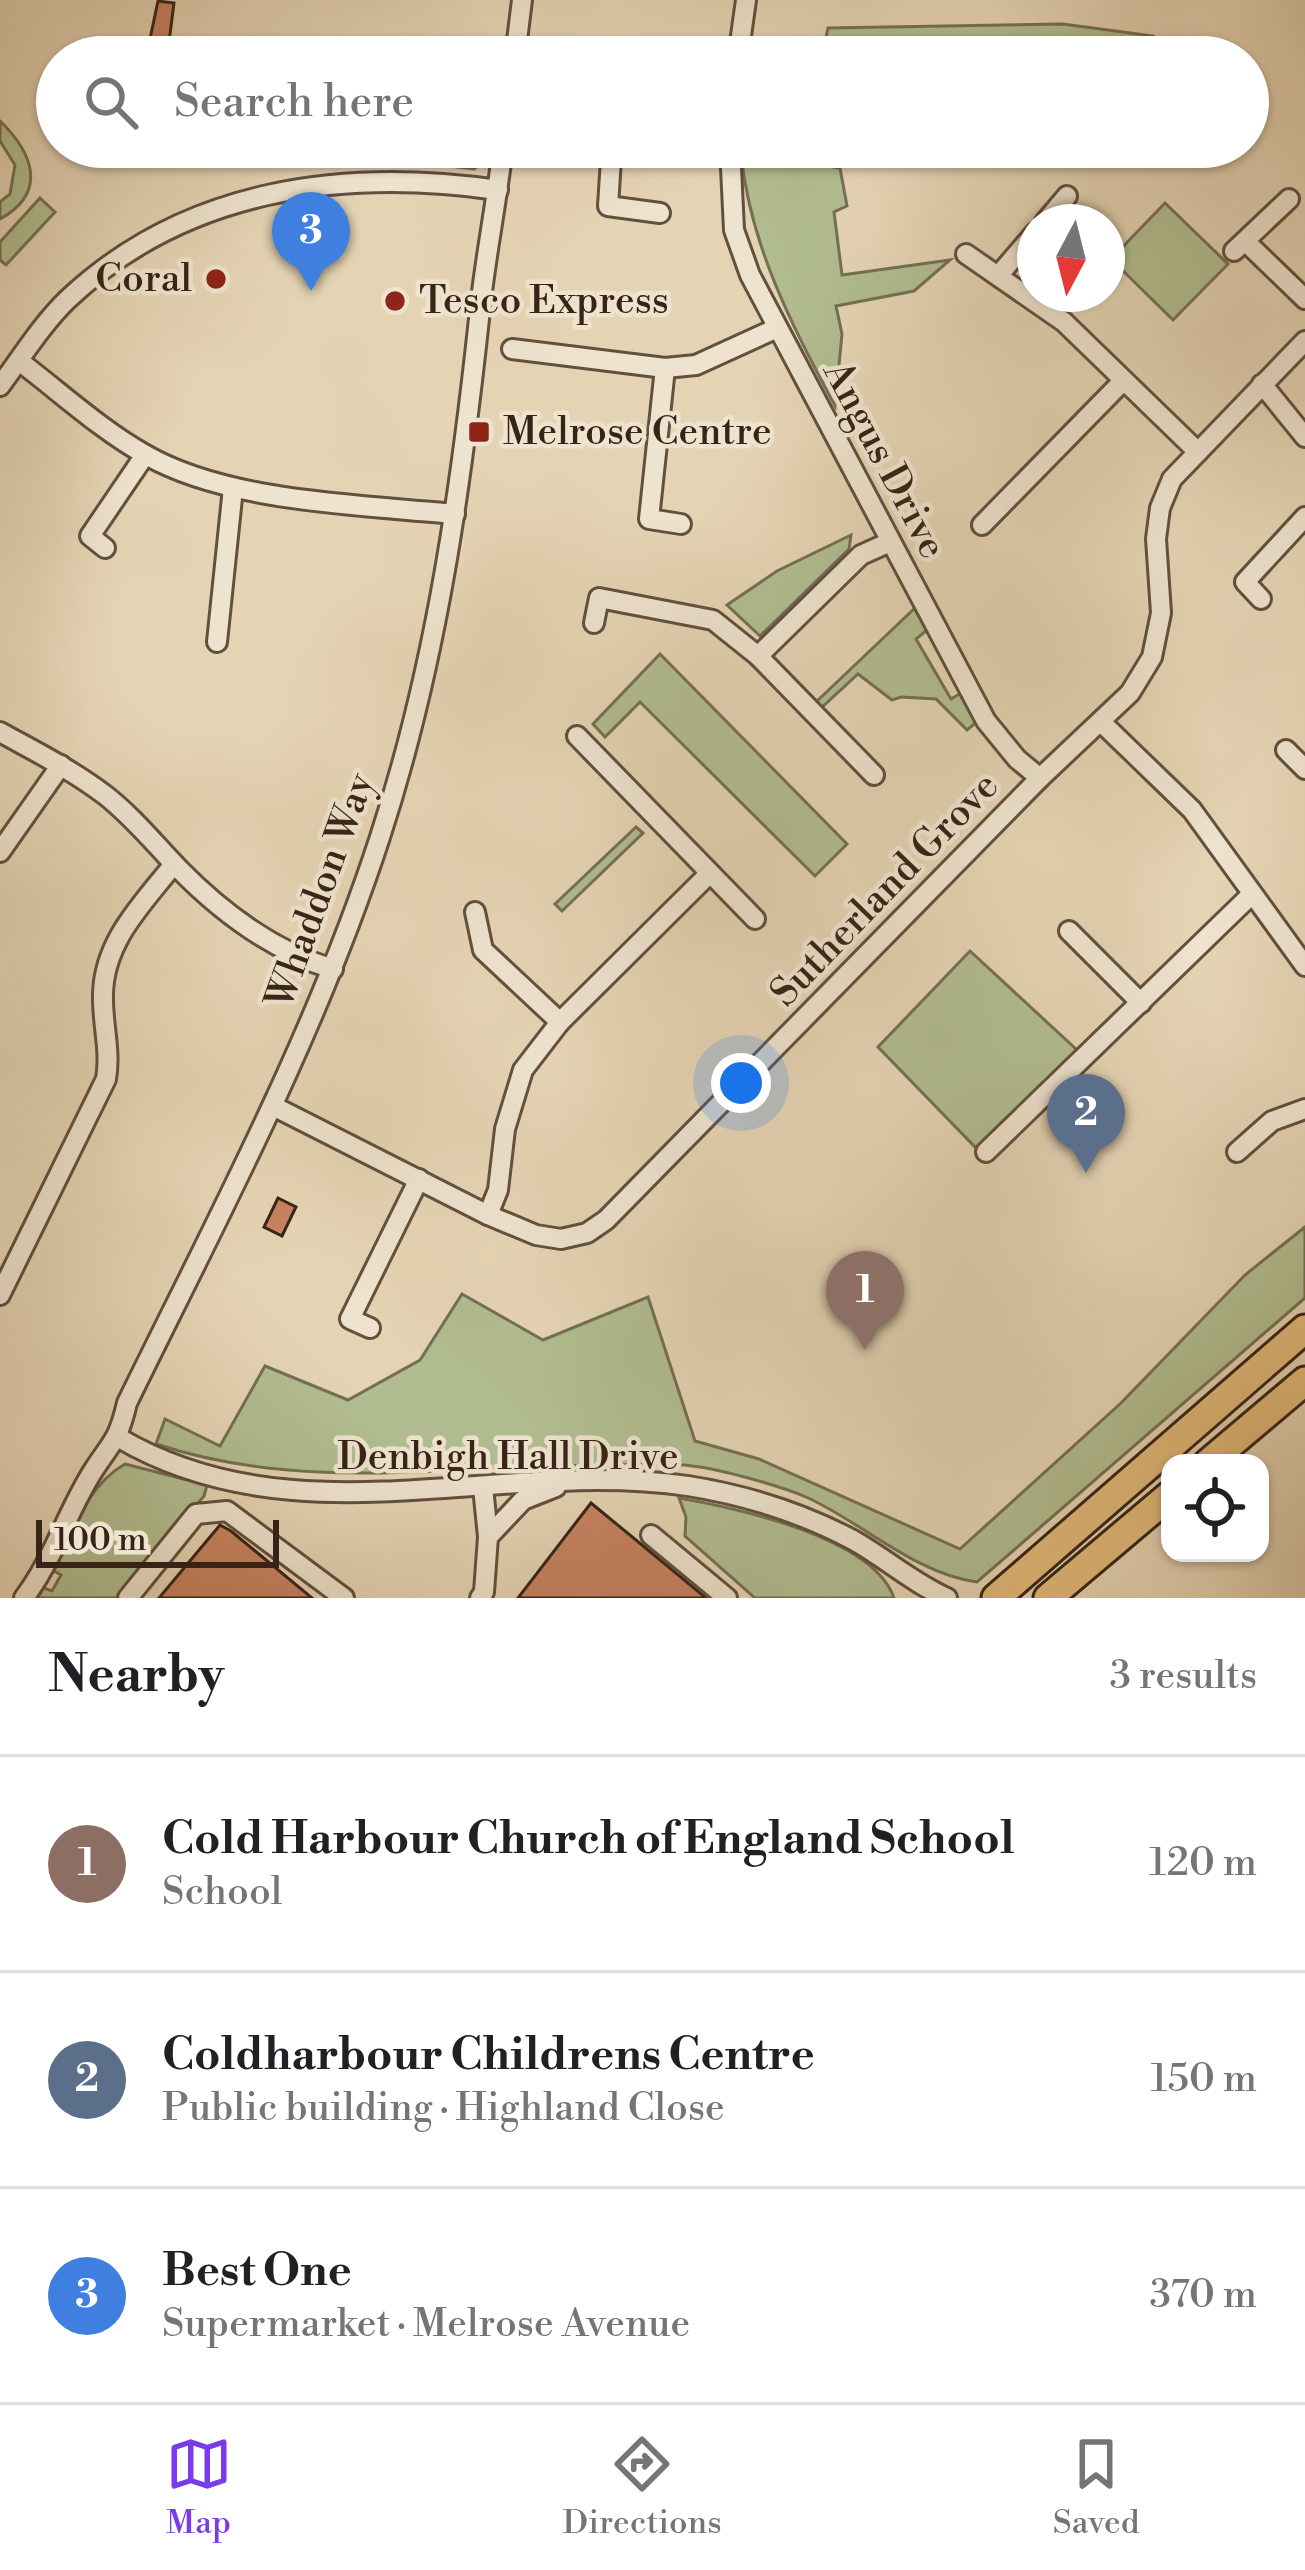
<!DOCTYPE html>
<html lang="en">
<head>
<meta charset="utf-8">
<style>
  :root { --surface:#fff; --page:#f6f6f6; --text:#202124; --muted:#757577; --line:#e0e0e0; --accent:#7c3aed }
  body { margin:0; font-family:"Libre Bodoni",serif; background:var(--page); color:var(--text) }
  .controls { position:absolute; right:36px; bottom:36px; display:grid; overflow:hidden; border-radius:24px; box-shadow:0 3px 9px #0004 }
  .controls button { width:108px; height:108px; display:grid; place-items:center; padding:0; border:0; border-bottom:3px solid var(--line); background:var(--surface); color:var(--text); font:60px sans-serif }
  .compass { position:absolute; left:1017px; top:204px; width:108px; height:108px; border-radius:50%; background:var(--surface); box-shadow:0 3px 9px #0004; rotate:187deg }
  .scale { position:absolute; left:36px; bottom:30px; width:243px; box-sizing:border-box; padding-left:12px; border:6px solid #372417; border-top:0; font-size:33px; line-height:42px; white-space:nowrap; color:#372417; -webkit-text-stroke:9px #eee3ce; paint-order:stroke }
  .you { position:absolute; left:741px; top:1083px; width:42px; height:42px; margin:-30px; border:9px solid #fff; border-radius:50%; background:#1a73e8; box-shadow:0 0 0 18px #1a73e833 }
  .badge { display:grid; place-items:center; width:78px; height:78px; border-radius:50%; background:var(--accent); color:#fff; font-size:39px; font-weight:700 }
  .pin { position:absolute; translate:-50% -99px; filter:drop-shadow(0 3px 6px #0008) }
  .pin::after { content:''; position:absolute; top:63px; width:42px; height:36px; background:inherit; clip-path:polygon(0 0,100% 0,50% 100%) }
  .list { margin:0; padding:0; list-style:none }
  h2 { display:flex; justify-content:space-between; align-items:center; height:156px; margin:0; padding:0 48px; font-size:51px }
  h2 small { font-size:39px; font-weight:400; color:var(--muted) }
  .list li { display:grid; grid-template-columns:78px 1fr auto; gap:36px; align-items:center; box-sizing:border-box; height:216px; padding:0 48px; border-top:3px solid var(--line) }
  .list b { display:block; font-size:45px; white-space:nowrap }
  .list p { margin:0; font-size:39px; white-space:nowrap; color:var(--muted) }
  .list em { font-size:39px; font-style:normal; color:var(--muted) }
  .icon { flex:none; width:66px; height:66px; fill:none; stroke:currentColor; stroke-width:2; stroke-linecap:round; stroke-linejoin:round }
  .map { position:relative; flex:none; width:1305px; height:1598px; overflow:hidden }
  .search { position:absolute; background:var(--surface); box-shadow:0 3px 9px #0004; left:36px; right:36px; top:36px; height:132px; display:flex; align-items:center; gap:30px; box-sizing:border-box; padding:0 42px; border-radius:66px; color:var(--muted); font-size:45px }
  .sheet { height:804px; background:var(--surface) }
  nav { display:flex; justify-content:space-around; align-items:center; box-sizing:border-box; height:168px; border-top:3px solid var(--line); background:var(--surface); font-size:33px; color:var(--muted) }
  nav a { display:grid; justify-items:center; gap:6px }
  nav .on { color:var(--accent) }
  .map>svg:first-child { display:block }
</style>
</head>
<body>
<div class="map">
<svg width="1305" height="1598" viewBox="0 0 1305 1598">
  <rect width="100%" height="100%" fill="#e5d4b4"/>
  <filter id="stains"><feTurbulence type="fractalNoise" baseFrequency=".00167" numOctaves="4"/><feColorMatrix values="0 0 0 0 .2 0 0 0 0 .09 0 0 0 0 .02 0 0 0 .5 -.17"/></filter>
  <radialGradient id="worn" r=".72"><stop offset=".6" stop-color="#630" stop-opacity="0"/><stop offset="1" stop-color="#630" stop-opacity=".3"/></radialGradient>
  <!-- green -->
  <g fill="#b1bd90" stroke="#747054" stroke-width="3">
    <polygon points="1063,24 1153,36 1153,57 822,57 828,28"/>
    <polygon points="525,43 634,57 524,57"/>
    <path d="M0 121C32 152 49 192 0 219V202L10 194 15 165 0 141Z"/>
    <polygon points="425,147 491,147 490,157 474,169 423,163"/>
    <path d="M741 153 840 168 847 206 834 212 842 275 950 260 914 291 836 306 842 334 835 406C792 325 750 246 741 153Z"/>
    <polygon points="40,198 55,212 6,265 0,260 0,242"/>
    <polygon points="1165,203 1228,264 1173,320 1111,259"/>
    <polygon points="851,535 849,549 760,636 727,605 777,571"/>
    <polygon points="916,607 927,630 916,639 951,699 961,693 978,721 967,730 936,699 901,697 892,700 858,674 821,708 816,702"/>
    <polygon points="660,654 847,844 815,876 640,702 605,737 593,724"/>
    <polygon points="636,827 643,833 562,911 555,904"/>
    <polygon points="970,951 1077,1050 977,1149 878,1047"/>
    <path d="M1305 1227V1298L977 1582C915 1574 862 1522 806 1497 781 1486 720 1469 692 1466 665 1462 636 1465 609 1465 454 1464 308 1494 156 1444L165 1419 220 1446 265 1366 348 1400 420 1360 462 1294 543 1340 648 1297 695 1441 759 1459 960 1549 1121 1403 1245 1275Z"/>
    <path d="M125 1464 207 1485 204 1496 117 1598H37L44 1588 52 1591 61 1575 52 1570C72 1533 87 1485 125 1464Z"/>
    <path d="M679 1498C736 1508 873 1537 894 1598H755L685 1536 686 1517Z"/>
  </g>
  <!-- building -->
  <g fill="#c78261" stroke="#372417" stroke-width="3">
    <polygon points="158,1 174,3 169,42 150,39"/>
    <polygon points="278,1198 296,1207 282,1236 264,1227"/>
    <polygon points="591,1503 642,1545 706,1598 518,1598"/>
    <polygon points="220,1525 231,1531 312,1598 159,1598"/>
  </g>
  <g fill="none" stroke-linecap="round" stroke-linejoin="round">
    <!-- minor casing -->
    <g stroke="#62503e" stroke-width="24">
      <g id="minor">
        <polyline points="515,57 522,0"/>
        <polyline points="738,57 746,0"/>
        <polyline points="572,147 604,151 611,159 608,206 660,213"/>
        <polyline points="730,147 734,230 750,275 986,721 1017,759 1040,778"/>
        <polyline points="1045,222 1067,196"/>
        <polyline points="1246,242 1305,299"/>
        <polyline points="1234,251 1289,199"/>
        <polyline points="966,254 1064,322 1198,452"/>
        <polyline points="998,276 1035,233"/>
        <polyline points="512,349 665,368 696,365 775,329"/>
        <path d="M19 361C60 392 101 430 146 455 228 502 361 505 455 514"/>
        <polyline points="665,368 649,519 681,524"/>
        <polyline points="1262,384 1305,437"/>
        <path d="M0 386C21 358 42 324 68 299 186 188 344 168 498 190"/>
        <polyline points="982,525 1123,381"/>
        <polyline points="105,548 90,536 145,455"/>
        <polyline points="1261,599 1245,582 1305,517"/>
        <polyline points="594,623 599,598 713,620 758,656 874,775"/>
        <polyline points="217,642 233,488"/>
        <polyline points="758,656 861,555 890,542"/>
        <polyline points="1101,722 1192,810 1305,966"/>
        <path d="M0 732C36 752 72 770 105 795 132 816 154 843 178 868 222 913 272 951 333 969"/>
        <polyline points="577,736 755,919"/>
        <polyline points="1286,750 1305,769"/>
        <polyline points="0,852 61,765"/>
        <polyline points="475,912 483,950 560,1022"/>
        <polyline points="1069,931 1141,1003"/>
        <polyline points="273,1106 488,1215 536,1235 561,1239 587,1233 606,1220 1040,778 1130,693 1152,657 1161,613 1156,539 1160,508 1172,479 1305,341"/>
        <polyline points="986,1152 1252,894"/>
        <polyline points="1237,1152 1272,1121 1305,1109"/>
        <polyline points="488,1215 498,1190 505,1129 523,1070 560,1022 709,874"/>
        <path d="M0 1295 106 1079C111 1049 102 1024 103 994 104 941 143 903 174 864"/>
        <polyline points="370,1328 350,1319 419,1179"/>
        <path d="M119 1438C298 1543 498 1458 688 1486 745 1495 802 1513 853 1540 885 1558 913 1583 947 1598"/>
        <polyline points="651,1535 727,1598"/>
        <polyline points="488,1537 523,1500 556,1487"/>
        <path d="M24 1598C54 1558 67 1512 93 1471 113 1440 118 1441 127 1403 218 1217 316 1034 380 837 437 663 462 482 481 300 487 249 497 198 503 147"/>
        <polyline points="128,1598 196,1514 227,1511 344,1598"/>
        <polyline points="480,1598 484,1592 488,1537 483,1487"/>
      </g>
    </g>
    <!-- highway casing -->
    <g stroke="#372417" stroke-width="33">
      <g id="highway">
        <polyline points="1208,1463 1305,1381"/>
        <polyline points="996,1598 1305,1329"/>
        <polyline points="1048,1598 1170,1495"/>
      </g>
    </g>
    <!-- minor -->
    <use href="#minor" stroke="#eee3ce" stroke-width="18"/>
    <!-- highway -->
    <use href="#highway" stroke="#e2ba7a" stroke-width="27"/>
  </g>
  <!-- markers -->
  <g fill="#8f2418" stroke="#eee3ce" stroke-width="4.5">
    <circle cx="216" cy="279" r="12"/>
    <circle cx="395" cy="301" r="12"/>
    <rect x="467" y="420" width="24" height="24" rx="6"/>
  </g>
  <g text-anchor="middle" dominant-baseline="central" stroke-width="9" stroke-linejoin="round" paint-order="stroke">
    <!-- poi labels -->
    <g font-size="39" fill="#372417" stroke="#eee3ce" text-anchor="start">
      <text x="192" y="279" text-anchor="end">Coral</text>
      <text x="419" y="301">Tesco Express</text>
      <text x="503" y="432">Melrose Centre</text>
    </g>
    <!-- street labels -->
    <g font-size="39" fill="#372417" stroke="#eee3ce">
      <text transform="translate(884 460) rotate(62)">Angus Drive</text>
      <text transform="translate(885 890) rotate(-46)">Sutherland Grove</text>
      <text transform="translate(321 891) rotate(-70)">Whaddon Way</text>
      <text x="508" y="1457">Denbigh Hall Drive</text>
    </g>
  </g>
  <rect width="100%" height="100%" filter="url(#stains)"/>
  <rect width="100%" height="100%" fill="url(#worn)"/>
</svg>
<div class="controls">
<button><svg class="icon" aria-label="locate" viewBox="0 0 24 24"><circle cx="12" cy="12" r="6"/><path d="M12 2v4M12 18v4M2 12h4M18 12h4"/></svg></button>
</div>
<svg class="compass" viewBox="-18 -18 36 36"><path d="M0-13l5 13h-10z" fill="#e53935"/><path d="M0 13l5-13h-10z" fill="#757577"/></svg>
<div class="scale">100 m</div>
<div class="you"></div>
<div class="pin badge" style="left:865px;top:1350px;background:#8d6e63">1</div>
<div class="pin badge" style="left:1086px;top:1173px;background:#5c6f8a">2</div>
<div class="pin badge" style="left:311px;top:291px;background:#3f7fe0">3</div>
<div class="search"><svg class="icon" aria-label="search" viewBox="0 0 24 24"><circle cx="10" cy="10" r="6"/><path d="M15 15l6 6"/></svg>Search here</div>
</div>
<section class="sheet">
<h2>Nearby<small>3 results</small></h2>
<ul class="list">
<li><span class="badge" style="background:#8d6e63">1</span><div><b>Cold Harbour Church of England School</b><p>School</p></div><em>120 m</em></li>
<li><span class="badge" style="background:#5c6f8a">2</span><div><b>Coldharbour Childrens Centre</b><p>Public building · Highland Close</p></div><em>150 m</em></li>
<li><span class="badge" style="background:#3f7fe0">3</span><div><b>Best One</b><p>Supermarket · Melrose Avenue</p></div><em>370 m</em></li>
</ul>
</section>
<nav>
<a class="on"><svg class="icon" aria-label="map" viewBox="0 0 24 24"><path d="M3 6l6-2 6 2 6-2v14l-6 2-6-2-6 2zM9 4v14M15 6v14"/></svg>Map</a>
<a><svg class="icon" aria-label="directions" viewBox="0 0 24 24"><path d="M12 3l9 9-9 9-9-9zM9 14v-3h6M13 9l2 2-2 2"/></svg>Directions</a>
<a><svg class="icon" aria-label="saved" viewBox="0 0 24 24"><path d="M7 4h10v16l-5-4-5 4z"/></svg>Saved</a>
</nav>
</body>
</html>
